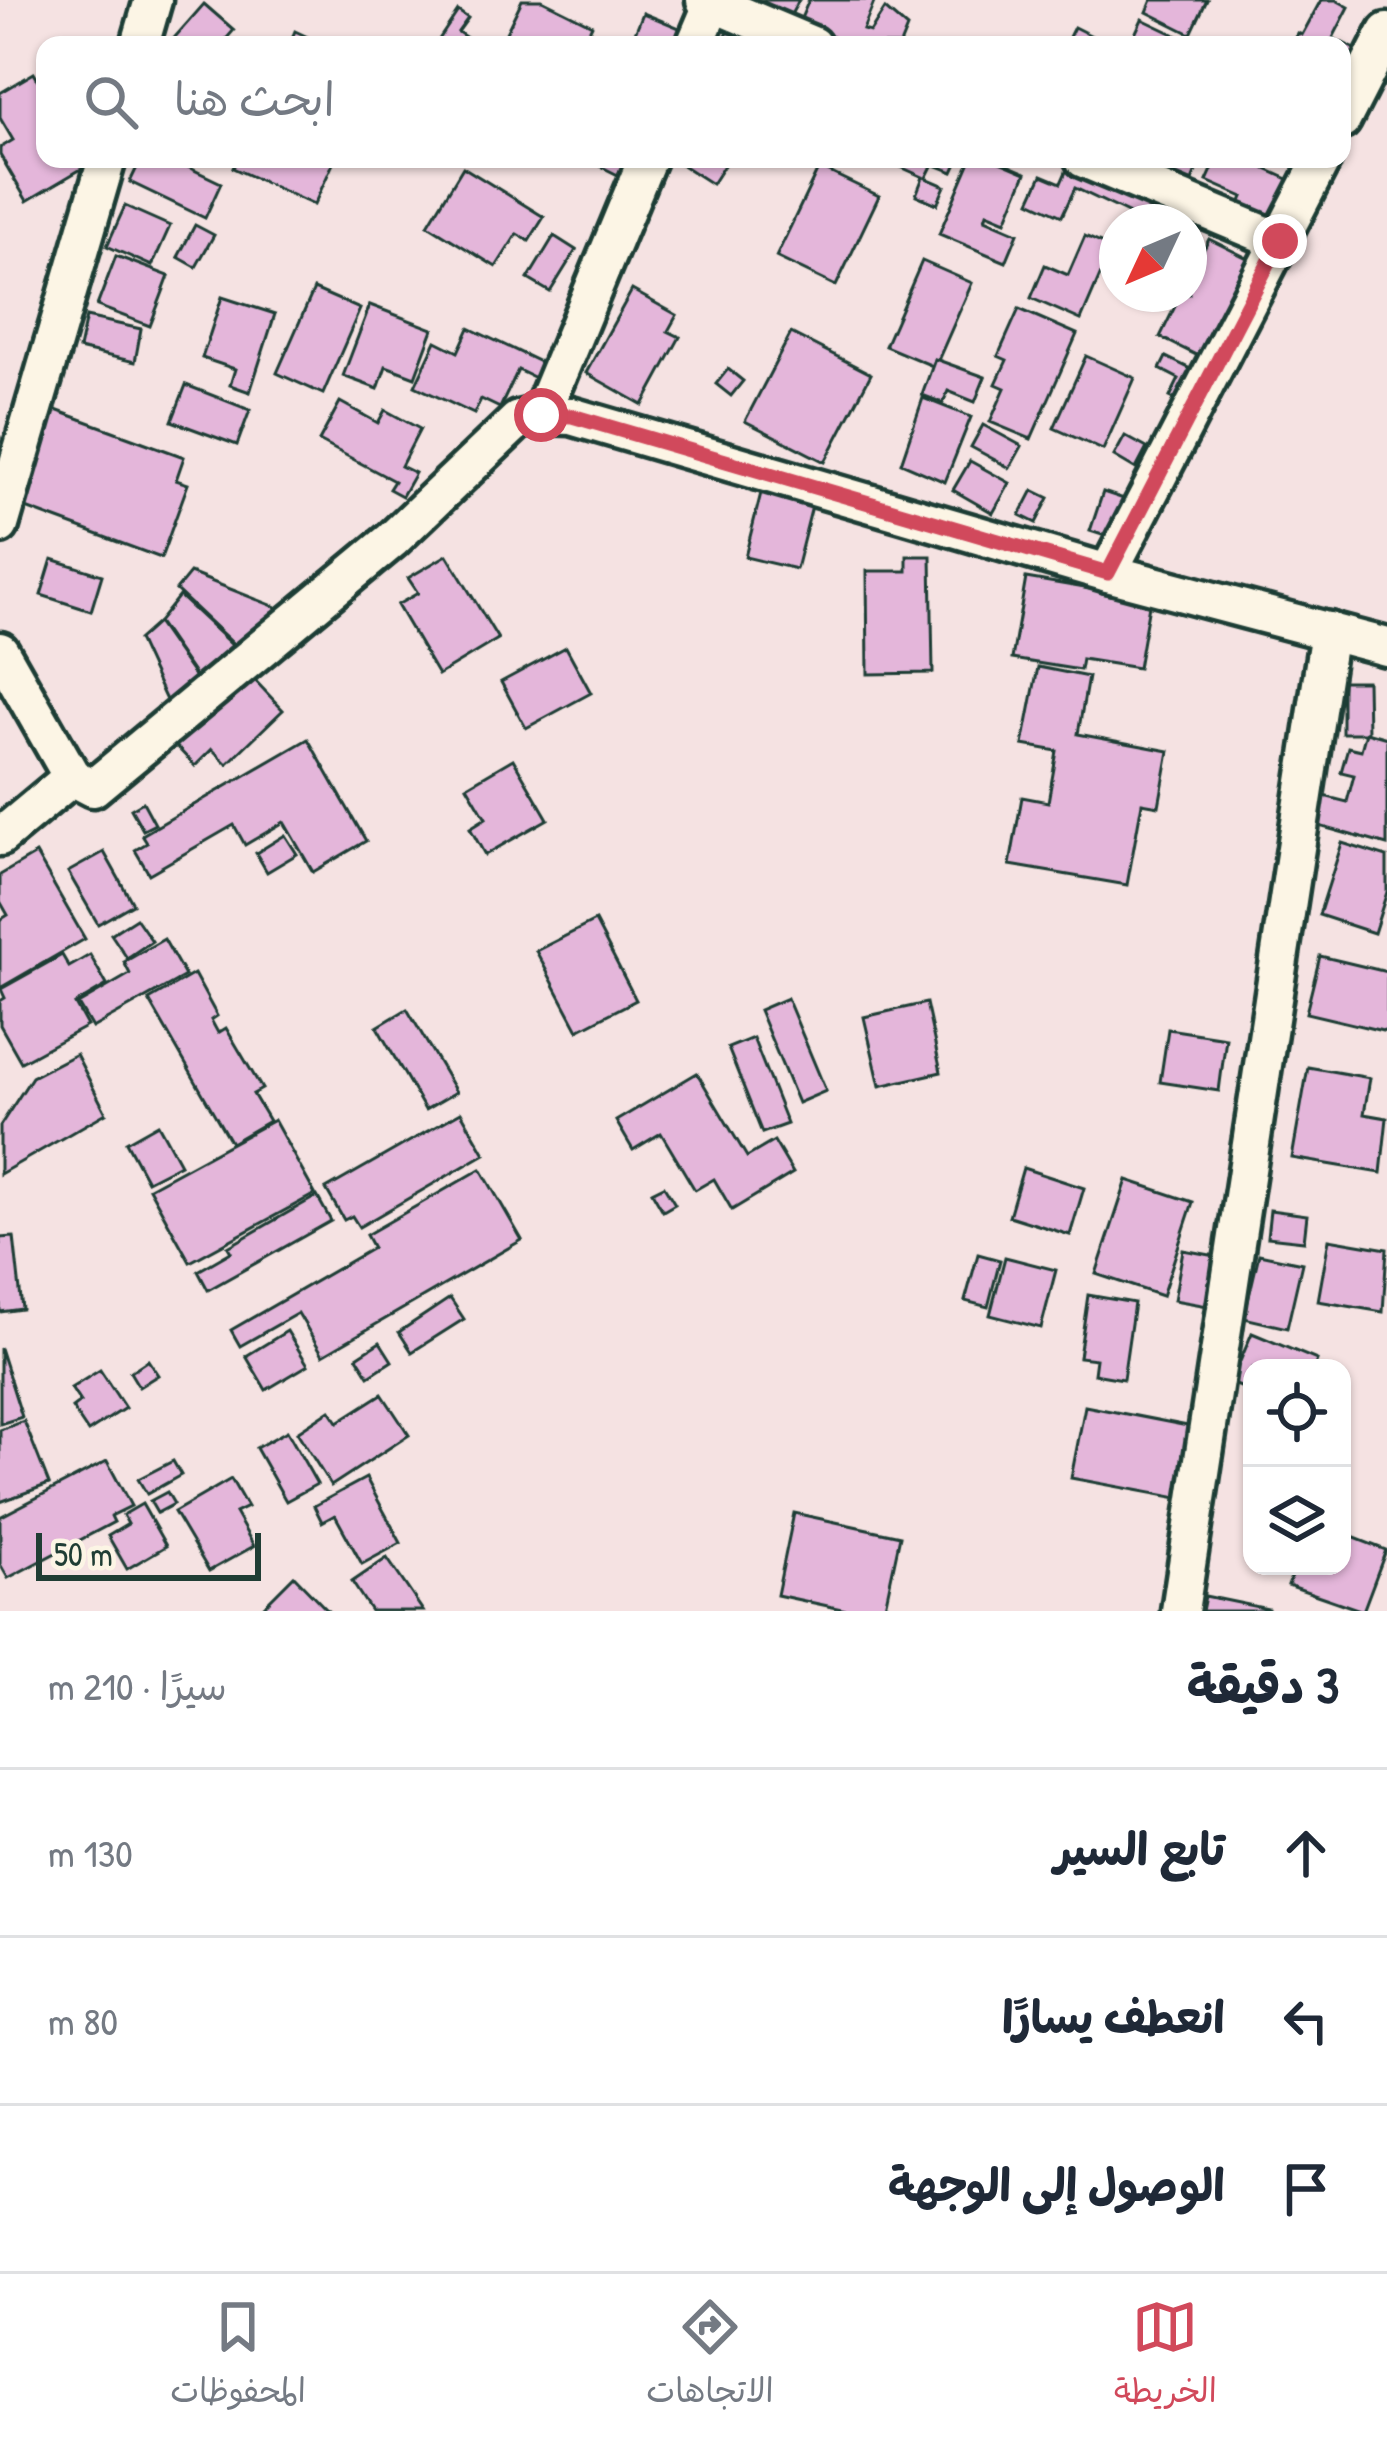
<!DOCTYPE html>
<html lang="ar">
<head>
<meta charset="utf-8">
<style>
  :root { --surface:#fff; --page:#f2f2f3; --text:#1f2937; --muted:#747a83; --line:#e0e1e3; --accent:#d1495b }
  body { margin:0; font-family:"Patrick Hand","Playpen Sans Arabic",sans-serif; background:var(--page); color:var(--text); direction:rtl }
  .controls { position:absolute; right:36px; bottom:36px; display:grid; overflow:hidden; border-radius:24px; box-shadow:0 3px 9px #0004 }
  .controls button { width:108px; height:108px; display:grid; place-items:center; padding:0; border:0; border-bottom:3px solid var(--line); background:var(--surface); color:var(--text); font:60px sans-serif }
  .compass { position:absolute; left:1099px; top:204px; width:108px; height:108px; border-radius:50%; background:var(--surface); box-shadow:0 3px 9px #0004; rotate:226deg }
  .scale { position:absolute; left:36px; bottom:30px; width:225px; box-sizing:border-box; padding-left:12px; border:6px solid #1f3d34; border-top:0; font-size:33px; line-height:42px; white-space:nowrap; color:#1f3d34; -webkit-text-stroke:9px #fcf5e5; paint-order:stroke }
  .stop { position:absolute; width:36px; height:36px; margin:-27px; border:9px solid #d1495b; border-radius:50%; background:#fff }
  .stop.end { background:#d1495b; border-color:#fff; box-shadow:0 3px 12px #0008 }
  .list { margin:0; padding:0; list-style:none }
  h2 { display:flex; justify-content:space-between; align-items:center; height:156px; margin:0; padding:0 48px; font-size:51px }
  h2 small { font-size:39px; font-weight:400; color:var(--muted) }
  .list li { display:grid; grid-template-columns:78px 1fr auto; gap:36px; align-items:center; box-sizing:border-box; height:168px; padding:0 48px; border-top:3px solid var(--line) }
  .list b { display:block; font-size:45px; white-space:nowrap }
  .list em { font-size:39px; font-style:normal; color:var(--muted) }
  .icon { flex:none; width:66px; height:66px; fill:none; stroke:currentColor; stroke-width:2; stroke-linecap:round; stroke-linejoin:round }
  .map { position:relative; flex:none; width:1387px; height:1611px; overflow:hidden; direction:ltr }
  .search { position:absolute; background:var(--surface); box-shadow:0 3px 9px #0004; left:36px; right:36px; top:36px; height:132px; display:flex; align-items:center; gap:30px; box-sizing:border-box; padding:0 42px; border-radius:24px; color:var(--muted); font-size:45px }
  .sheet { height:660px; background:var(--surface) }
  nav { display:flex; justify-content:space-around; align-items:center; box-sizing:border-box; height:168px; border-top:3px solid var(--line); background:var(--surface); font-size:33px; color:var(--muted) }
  nav a { display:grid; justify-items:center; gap:6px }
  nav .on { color:var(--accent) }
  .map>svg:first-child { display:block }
</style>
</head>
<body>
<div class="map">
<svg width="1387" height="1611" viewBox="0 0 1387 1611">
  <rect width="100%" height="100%" fill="#f5e2e2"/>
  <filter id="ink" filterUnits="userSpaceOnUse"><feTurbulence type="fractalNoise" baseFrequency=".00833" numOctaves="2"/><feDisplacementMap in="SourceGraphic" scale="24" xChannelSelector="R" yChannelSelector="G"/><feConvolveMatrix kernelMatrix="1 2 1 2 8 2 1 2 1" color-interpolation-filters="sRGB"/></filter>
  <g filter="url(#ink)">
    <!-- building -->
    <g fill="#e4b6da" stroke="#1f3d34" stroke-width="3">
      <polygon points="522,0 542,0 592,25 582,45 500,45"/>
      <polygon points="735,0 799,0 783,29"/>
      <polygon points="809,0 875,0 863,30 870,32 885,9 907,28 900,45 852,45 799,23"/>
      <polygon points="1152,0 1207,0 1191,34 1147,12"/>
      <polygon points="1321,0 1336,0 1349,7 1333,38 1373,58 1342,117 1342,45 1292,45 1298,33 1302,35"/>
      <polygon points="204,4 234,30 221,45 168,45"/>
      <polygon points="458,11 468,18 458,32 477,45 443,45 438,41"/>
      <polygon points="643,13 682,29 675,45 659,41 657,45 630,45"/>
      <polygon points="1142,19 1188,41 1186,45 1130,45"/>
      <polygon points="1074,27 1110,45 1065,45"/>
      <polygon points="730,29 760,45 721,45"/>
      <polygon points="295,31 325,45 289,45"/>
      <polygon points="34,73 45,92 45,159 84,159 88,165 27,201 0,155 0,148 13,140 0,118 0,93"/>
      <polygon points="141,159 171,159 221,183 205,218 130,182"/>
      <polygon points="237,159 335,159 314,205 233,168"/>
      <polygon points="586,159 628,159 620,176"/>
      <polygon points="673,159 728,159 712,184"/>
      <polygon points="883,159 959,159 953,172 933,164 926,178 945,186 937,204 916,195 923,177"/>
      <polygon points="971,159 993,159 1026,173 1006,221 987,213 985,219 1018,233 1006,262 939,234"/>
      <polygon points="1138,159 1201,159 1186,195 1132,171"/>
      <polygon points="1217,159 1270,159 1266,169 1301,185 1278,234 1236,213 1243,197 1207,181"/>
      <polygon points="463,167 544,217 529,241 517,234 496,267 428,225"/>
      <polygon points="819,167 879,196 836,286 776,257"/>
      <polygon points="1068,167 1181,222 1134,222 1136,217 1075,188 1062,216 1030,201 1042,175 1061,183"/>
      <polygon points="125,206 170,226 152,266 107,246"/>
      <polygon points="195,225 214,235 196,267 178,257"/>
      <polygon points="554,236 576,250 550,292 528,279"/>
      <polygon points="1085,236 1112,248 1081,320 1031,298 1045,265 1068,275"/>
      <polygon points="1209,239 1261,265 1190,407 1170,397 1179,379 1160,369 1166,357 1201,374 1208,361 1160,337 1181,294 1189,294 1189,279"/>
      <polygon points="116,256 169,276 150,326 97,306"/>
      <polygon points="922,261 972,283 935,367 885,346"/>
      <polygon points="314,289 360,309 323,394 277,373"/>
      <polygon points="632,290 677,315 668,331 680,337 643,405 586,373"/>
      <polygon points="222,297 275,314 250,392 230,385 235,369 202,358"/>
      <polygon points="370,305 433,329 415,377 386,366 378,389 343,376"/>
      <polygon points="1019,309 1077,334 1031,439 990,422 1005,388 996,384 1007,360 998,356"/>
      <polygon points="86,317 141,329 135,362 79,349"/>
      <polygon points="469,328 546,365 539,380 518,370 500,408 481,399 474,414 415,386 436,341 458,352"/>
      <polygon points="791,333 871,374 825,462 745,421"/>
      <polygon points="1086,356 1135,378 1103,450 1054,428"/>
      <polygon points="935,359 985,377 975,402 948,391 943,403 922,395"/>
      <polygon points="728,369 743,381 731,396 716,384"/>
      <polygon points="186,385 250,410 237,445 172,421"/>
      <polygon points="923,398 971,417 945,482 901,463"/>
      <polygon points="340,402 378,423 385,410 420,429 401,466 415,473 402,496 389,489 394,481 319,441"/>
      <polygon points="53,409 184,457 176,480 188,484 161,558 18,505"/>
      <polygon points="983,425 1022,446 1010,468 971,447"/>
      <polygon points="1125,436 1147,448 1136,469 1114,456"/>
      <polygon points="970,461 1010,483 993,513 953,490"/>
      <polygon points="762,489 813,502 796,569 745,557"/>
      <polygon points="1033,490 1049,498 1036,523 1020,515"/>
      <polygon points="1103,492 1130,501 1118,540 1090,531"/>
      <polygon points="447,555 498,639 438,675 397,605 418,593 408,578"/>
      <polygon points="907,556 931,556 933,673 868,674 867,571 907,571"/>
      <polygon points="52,559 102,575 91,611 41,595"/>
      <polygon points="190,573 286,611 240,650 176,590"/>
      <polygon points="1026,578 1150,599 1138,668 1082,659 1080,670 1012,659"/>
      <polygon points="179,596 236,649 198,680 158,622"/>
      <polygon points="157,623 201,686 171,711 138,640"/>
      <polygon points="566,647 591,693 526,728 501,682"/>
      <polygon points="1038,667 1088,677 1078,734 1169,751 1159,806 1142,803 1127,885 1010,865 1022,797 1048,802 1057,751 1023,745"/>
      <polygon points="249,674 283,710 227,764 212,749 195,766 175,745"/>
      <polygon points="1342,681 1367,681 1368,733 1342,733"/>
      <polygon points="1366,732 1387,738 1387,845 1312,824 1320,795 1347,802 1354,775 1341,772 1348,747 1361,750"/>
      <polygon points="308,739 366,841 313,872 284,822 245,845 234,825 149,874 135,850 147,843 142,835"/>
      <polygon points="513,759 548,819 485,855 470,828 486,818 467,786"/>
      <polygon points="143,802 155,824 143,830 131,809"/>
      <polygon points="285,835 297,854 267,872 256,853"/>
      <polygon points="1342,843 1387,857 1387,892 1374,933 1319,915"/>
      <polygon points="104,852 133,904 98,924 68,872"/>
      <polygon points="36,854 85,939 0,988 0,920 8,915 0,901 0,875"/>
      <polygon points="136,918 152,941 127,958 111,934"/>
      <polygon points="595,921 636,1000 578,1030 536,951"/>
      <polygon points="164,939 185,976 92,1028 78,1004 130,974 124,962"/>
      <polygon points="62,955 69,967 90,955 107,985 75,1004 87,1026 21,1062 0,1025 0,1001 5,998 1,989"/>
      <polygon points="1320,956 1387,972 1387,1032 1306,1013"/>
      <polygon points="194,974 217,1016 211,1020 218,1033 226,1028 262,1089 253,1094 269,1121 231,1143 149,1000"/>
      <polygon points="787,998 826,1091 798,1103 759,1010"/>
      <polygon points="926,1003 941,1072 880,1086 864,1017"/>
      <polygon points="407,1009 456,1092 425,1110 377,1027"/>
      <polygon points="1168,1029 1226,1038 1219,1091 1160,1082"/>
      <polygon points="753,1038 787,1124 762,1133 728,1048"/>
      <polygon points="76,1054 106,1113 0,1174 0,1126 32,1077"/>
      <polygon points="1308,1067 1370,1078 1364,1114 1387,1118 1381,1173 1292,1158"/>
      <polygon points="697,1073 747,1157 774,1141 793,1173 732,1210 714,1179 695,1190 661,1133 633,1150 616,1121"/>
      <polygon points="461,1112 485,1154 359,1227 352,1216 344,1220 326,1189"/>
      <polygon points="274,1120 315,1194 190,1262 149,1188"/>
      <polygon points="158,1124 180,1164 147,1181 126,1142"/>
      <polygon points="1023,1168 1084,1188 1070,1235 1009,1216"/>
      <polygon points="481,1169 522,1240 323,1355 298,1313 240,1346 231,1330 373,1248 366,1235"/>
      <polygon points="1127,1180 1193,1202 1162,1296 1096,1274"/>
      <polygon points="664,1186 675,1204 663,1211 652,1192"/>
      <polygon points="317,1196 331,1221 208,1290 198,1271 231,1252 228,1247"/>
      <polygon points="1270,1210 1307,1215 1304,1241 1267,1237"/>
      <polygon points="14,1237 22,1309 0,1312 0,1238"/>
      <polygon points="1329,1239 1387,1249 1383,1312 1318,1301"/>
      <polygon points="1183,1250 1227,1258 1219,1308 1174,1300"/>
      <polygon points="978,1254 1000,1260 988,1307 965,1301"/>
      <polygon points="1259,1254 1302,1263 1287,1328 1244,1318"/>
      <polygon points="1005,1257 1056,1270 1041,1328 990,1315"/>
      <polygon points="1088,1295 1134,1303 1123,1379 1094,1374 1096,1359 1079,1357"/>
      <polygon points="450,1298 464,1319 412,1352 399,1332"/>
      <polygon points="287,1331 308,1365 266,1390 246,1356"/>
      <polygon points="1252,1333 1317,1360 1314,1368 1252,1368 1252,1392 1231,1383"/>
      <polygon points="380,1342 392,1361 369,1376 357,1357"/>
      <polygon points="0,1348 22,1417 0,1424"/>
      <polygon points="148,1360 158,1375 139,1387 130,1372"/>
      <polygon points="100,1370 125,1408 88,1432 72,1408 80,1402 71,1388"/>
      <polygon points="382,1394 409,1435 331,1486 297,1432 330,1410 338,1422"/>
      <polygon points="1085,1406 1203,1429 1189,1500 1071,1478"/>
      <polygon points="24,1421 49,1484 0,1502 0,1430"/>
      <polygon points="287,1431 317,1484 286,1501 256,1448"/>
      <polygon points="107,1461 131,1506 111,1516 114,1522 8,1578 0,1564 0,1517"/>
      <polygon points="173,1461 181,1475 147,1494 138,1479"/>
      <polygon points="366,1478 401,1543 362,1564 335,1515 322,1522 314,1506"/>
      <polygon points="231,1479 247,1507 235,1513 254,1546 209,1571 174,1512"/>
      <polygon points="167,1492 174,1504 157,1513 150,1501"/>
      <polygon points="142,1504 166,1546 127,1569 108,1536 128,1524 123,1515"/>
      <polygon points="794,1513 900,1536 884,1611 851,1611 777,1595"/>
      <polygon points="1342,1533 1386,1550 1363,1611 1288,1585 1295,1566 1342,1566"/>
      <polygon points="387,1558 423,1611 371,1611 352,1582"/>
      <polygon points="294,1576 328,1611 259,1611"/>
      <polygon points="1205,1596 1268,1609 1268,1611 1202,1611"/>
    </g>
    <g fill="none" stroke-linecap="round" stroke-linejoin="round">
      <!-- street casing -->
      <g stroke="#1f3d34" stroke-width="45">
        <g id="street">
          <polyline points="705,0 812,45"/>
          <polyline points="140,45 153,0"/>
          <polyline points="695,45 714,0"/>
          <polyline points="1342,120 1387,32"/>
          <polyline points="1084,159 1280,241"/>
          <polyline points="541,415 647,159"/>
          <polyline points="0,525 107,159"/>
          <polyline points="1108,573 1322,159"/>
          <polyline points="0,651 72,777 93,788 392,540 518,420 541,415 571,416 1108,573 1387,647"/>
          <polyline points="0,837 72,777"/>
          <polyline points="1180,1611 1329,631"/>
        </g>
      </g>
      <!-- street -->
      <use href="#street" stroke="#fcf5e5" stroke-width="36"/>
    </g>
  </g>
  <g fill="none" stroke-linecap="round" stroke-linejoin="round" filter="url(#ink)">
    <!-- route -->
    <polyline stroke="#d1495b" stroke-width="15" points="541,415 572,416 1108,573 1280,241"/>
  </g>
</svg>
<div class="controls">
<button><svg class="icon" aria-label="locate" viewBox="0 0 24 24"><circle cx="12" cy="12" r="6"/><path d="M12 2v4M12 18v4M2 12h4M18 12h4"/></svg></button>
<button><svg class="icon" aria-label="layers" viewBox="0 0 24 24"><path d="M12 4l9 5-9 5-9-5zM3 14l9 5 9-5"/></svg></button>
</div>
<svg class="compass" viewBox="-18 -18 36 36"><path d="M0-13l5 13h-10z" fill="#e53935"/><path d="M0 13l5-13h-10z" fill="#747a83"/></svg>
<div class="scale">50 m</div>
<div class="stop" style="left:541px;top:415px"></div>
<div class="stop end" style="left:1280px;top:241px"></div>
<div class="search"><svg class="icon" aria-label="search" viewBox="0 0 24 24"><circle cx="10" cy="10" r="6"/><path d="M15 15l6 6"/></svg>ابحث هنا</div>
</div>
<section class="sheet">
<h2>3 دقيقة<small>سيرًا · 210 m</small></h2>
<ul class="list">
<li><svg class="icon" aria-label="ahead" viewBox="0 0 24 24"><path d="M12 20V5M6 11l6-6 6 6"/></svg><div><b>تابع السير</b></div><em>130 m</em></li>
<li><svg class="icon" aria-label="left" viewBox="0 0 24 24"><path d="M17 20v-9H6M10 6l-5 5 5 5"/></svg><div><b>انعطف يسارًا</b></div><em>80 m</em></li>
<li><svg class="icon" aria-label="arrive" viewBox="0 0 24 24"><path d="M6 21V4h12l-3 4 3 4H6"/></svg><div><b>الوصول إلى الوجهة</b></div></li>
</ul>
</section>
<nav>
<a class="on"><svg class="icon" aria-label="map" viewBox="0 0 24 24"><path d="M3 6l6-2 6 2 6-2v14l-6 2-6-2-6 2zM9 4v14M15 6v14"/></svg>الخريطة</a>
<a><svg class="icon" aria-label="directions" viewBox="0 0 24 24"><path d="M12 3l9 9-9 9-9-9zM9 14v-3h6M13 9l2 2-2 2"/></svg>الاتجاهات</a>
<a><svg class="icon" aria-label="saved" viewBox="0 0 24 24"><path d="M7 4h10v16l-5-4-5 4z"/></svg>المحفوظات</a>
</nav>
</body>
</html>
